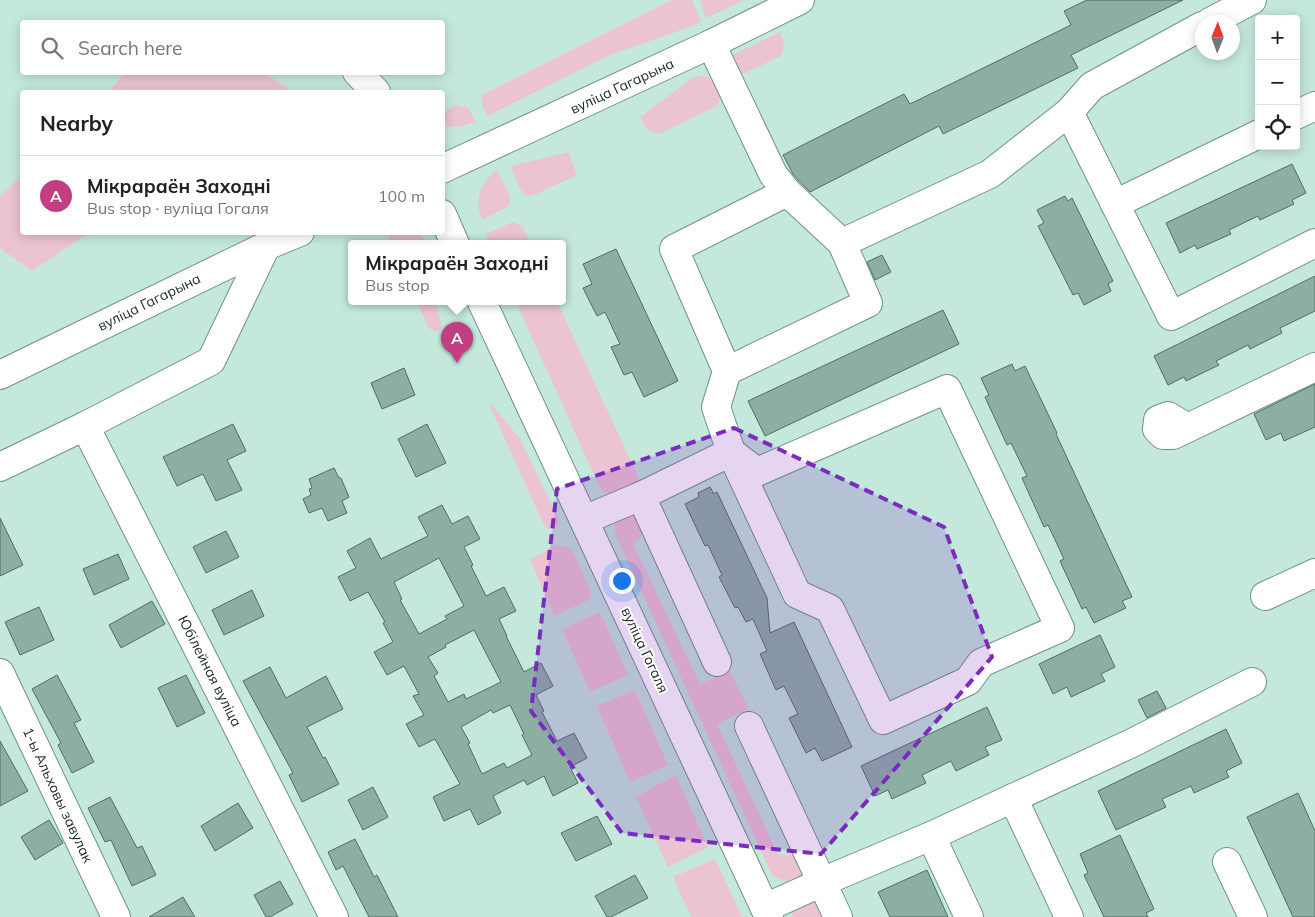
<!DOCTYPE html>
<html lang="en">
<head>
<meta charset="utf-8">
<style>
  :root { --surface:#fff; --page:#f6f6f6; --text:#202124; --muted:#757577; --line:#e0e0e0; --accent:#c23d81 }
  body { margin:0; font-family:Mulish,sans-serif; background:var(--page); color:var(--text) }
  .controls { position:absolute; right:15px; top:15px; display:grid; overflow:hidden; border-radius:5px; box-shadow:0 2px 12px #0003 }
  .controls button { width:45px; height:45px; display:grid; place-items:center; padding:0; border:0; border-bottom:1px solid var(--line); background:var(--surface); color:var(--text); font:25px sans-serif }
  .compass { position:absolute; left:1195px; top:15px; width:45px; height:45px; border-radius:50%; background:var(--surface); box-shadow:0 2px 12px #0003; rotate:1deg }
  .you { position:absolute; left:621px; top:580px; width:18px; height:18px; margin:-12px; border:4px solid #fff; border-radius:50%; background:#1a73e8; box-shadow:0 0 0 8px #1a73e833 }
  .badge { display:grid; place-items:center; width:32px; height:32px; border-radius:50%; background:var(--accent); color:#fff; font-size:16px; font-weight:700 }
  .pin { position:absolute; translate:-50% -41px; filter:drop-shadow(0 1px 2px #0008) }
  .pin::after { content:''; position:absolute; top:26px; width:18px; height:15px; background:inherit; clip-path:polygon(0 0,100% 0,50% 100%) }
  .popup { position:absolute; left:348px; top:240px; width:218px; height:65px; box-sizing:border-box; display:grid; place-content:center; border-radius:5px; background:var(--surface); filter:drop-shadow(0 1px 4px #0005); font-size:16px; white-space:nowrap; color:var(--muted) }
  .popup b { font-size:19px; color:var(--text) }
  .popup::after { content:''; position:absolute; left:50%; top:100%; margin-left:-10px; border:10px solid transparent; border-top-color:var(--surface) }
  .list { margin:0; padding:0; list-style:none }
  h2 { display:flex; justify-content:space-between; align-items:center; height:65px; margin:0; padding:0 20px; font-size:21px }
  h2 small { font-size:16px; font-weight:400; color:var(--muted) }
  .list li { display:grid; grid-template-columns:32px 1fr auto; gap:15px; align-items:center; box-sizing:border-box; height:80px; padding:0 20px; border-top:1px solid var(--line) }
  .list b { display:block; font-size:19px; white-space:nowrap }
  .list p { margin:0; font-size:16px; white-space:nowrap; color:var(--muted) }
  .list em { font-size:16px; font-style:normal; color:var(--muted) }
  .icon { flex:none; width:28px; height:28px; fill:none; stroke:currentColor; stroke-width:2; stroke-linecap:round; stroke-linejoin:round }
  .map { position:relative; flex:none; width:1315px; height:917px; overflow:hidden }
  .search { position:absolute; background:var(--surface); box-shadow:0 2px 12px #0003; left:20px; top:20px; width:425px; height:55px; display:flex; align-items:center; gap:12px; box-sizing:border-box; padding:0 18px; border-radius:5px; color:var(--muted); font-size:19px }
  .panel { position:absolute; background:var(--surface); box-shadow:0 2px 12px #0003; left:20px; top:90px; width:425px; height:145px; border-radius:5px }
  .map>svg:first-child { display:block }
</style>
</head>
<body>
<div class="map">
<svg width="1315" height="917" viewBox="0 0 1315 917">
  <rect width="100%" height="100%" fill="#c4e8dc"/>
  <!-- green -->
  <g fill="#ebc3d2">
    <path d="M672 0H692L701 22 676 32 612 54 487 116C484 109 479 101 484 94Z"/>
    <polygon points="700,0 744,0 706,18"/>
    <path d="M780 32C784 41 785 47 781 56L743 74 735 76 724 59Z"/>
    <polygon points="125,73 264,73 294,92 108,92"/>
    <path d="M703 76 713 79C718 88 723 96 717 106L661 133C647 133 646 128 640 117L694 77Z"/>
    <path d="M456 105 468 108 476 122C464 126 455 128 443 126V112Z"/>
    <path d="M568 152 577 175 536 194C533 195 530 196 527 196 520 194 514 173 511 166Z"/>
    <path d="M497 170C502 181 512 195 509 206L482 220C474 199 480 183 497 170Z"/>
    <polygon points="22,175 22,232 89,233 32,271 0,248 0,197"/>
    <polygon points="513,222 522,226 531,244 490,244 486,234"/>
    <polygon points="387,233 419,233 427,244 392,244"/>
    <polygon points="417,302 435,302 441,323 441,330 435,332 428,327"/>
    <polygon points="516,302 557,302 641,483 612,497 601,490"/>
    <polygon points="489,404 492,405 520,439 559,520 558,525 554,529 549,529 544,525"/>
    <polygon points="629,511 644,520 645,532 633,544 700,684 730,671 749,709 717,724 778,854 798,855 804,868 798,880 786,882 772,875 615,534 615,518"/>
    <polygon points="555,545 563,546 572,549 590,590 591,595 589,600 554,616 530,560"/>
    <polygon points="600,612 628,675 590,692 562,629"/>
    <polygon points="635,690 668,765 630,782 597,706"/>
    <polygon points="676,775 708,847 668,867 636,797"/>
    <polygon points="715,859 742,917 691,917 673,877"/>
    <polygon points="797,900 819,900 823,917 793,917 791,908"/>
  </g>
  <!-- building -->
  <g fill="#8dafa3" stroke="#4e6e64" fill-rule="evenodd">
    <polygon points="1087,0 1183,0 1071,55 1078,68 943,134 939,126 810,192 799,181 793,174 783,155 904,94 910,104 1071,25 1064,11"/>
    <polygon points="1292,164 1306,193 1292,200 1294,204 1260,220 1258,216 1229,230 1231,234 1197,249 1195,245 1180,253 1166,223"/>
    <polygon points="1065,196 1068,201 1072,198 1113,281 1108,284 1111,291 1084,305 1078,293 1073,295 1038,226 1044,223 1037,210"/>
    <polygon points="616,249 678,381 644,397 632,372 624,375 611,347 620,344 605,312 597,316 583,288 592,284 583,264"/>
    <polygon points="882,255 891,272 875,280 867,262"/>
    <polygon points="1315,276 1315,311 1280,328 1282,333 1250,349 1248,345 1216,361 1219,365 1186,381 1184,377 1168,385 1154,356"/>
    <polygon points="943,310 959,344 765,436 748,401"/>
    <polygon points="1012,364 1015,371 1025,366 1057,433 1056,434 1132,597 1122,601 1126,608 1094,623 1086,607 1082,609 1060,561 1064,559 1048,525 1044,527 1022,478 1027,476 1011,443 1007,445 985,397 989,395 981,378"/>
    <polygon points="404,368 415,395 382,409 371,383"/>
    <polygon points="1315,384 1315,427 1284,441 1281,433 1266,440 1254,414"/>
    <polygon points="233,424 246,451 227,460 242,490 216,501 203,474 177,486 163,457"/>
    <polygon points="427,424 446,463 416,477 398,439"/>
    <polygon points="334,468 339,478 341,478 349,497 342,501 347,513 328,521 322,508 309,513 303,499 311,495 309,489 312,488 309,479"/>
    <polygon points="710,487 714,494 717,492 767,598 770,633 794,622 852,747 822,761 815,748 806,753 789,718 798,714 784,686 776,690 760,654 767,651 753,619 746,622 738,607 735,608 719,577 722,575 708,545 705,546 685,504 699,497 698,493"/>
    <path d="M442 505 452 524 468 516 480 539 464 547 473 565 471 566 486 596 504 587 516 611 499 619 507 636H506L524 672 541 663 553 686 536 695 544 711 542 712 557 741 574 733 587 758 570 767 578 783 553 796 544 776 527 785 524 780 493 796 501 813 478 825 470 809 444 821 433 797 460 784 435 739 419 747 406 724 424 715 413 696 419 694 404 666 387 675 374 652 393 642 383 623 385 622 368 592 350 601 338 577 356 568 347 551 370 538 381 559 428 536 418 517ZM439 558 464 606 445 616 447 619 419 634 400 600 402 599 394 582ZM474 630 501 682 466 699 464 694 448 702 434 676 438 673 428 657 446 647 445 645ZM510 705 524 734 522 735 532 755 507 768 504 763 482 774 468 744 470 743 461 727 491 710 493 713Z"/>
    <polygon points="0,518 23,565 0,576"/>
    <polygon points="226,531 239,557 206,573 193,547"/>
    <polygon points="118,554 129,579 94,595 83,569"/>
    <polygon points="252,590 264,616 224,635 212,610"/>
    <polygon points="152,601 165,624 121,648 109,625"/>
    <polygon points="39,607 54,640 20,655 5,622"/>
    <polygon points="1100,635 1115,667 1101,674 1105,681 1071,697 1067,687 1053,694 1039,664"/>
    <polygon points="270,667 286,698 326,676 343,709 307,727 323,758 325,757 339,784 302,802 289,775 293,773 243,681"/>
    <polygon points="57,675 81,720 74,723 94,762 72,773 58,745 61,743 32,689"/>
    <polygon points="186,675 205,713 177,727 158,688"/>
    <polygon points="1157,691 1166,708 1147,718 1138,700"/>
    <polygon points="987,707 1002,740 985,747 989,755 956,771 951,761 922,775 926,783 892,799 888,790 875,796 861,766"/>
    <polygon points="1226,729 1242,763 1226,771 1229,777 1194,793 1191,786 1162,799 1166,807 1116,830 1098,791"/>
    <polygon points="0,741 28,791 0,806"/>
    <polygon points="373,787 388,817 363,830 348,800"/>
    <polygon points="1298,793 1315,831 1315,917 1293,917 1247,817"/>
    <polygon points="110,797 137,848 142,846 156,875 132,886 111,840 105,842 88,808"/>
    <polygon points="238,803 253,828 215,851 201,826"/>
    <polygon points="597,816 612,844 576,861 561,833"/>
    <polygon points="49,820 63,843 35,860 21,837"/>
    <polygon points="1120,835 1154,909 1146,913 1148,917 1104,917 1084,875 1088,873 1080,854"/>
    <polygon points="355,839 374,877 377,875 398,917 369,917 343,866 336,870 328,852"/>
    <polygon points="927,870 948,917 890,917 878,892"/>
    <polygon points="635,875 648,898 611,917 607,917 595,896"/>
    <polygon points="280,881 293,904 270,917 266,917 254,895"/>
    <polygon points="183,897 195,917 149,917"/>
  </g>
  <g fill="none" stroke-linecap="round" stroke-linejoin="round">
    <!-- minor casing -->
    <g stroke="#719287" stroke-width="30">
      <g id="minor">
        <polyline points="1210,22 1252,0"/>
        <polyline points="711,44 773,174 787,192 842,243"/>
        <polyline points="357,72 376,92"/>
        <polyline points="1069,112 1171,316 1315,243"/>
        <polyline points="1296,115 1315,106"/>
        <polyline points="1115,204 1259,134"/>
        <polyline points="727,371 868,303 842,243 990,174 1069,112 1092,86 1202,26"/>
        <polyline points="0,375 266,246 300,232"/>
        <polyline points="85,426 334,917"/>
        <polyline points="1188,428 1168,416 1158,420 1157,429 1163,435 1173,435 1315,367"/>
        <polyline points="0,467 85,426 211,361 266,246"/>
        <polyline points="641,496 717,662"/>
        <polyline points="584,520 641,496 731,452 757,472 947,389 1060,628 981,663 968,681 883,720 830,609 797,594 731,452 716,407 727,371 674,249 787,192"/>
        <polyline points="1265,596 1315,573"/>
        <polyline points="0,673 116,917"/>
        <polyline points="749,726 838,917"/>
        <polyline points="1013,798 1069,917"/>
        <polyline points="931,836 1132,743 1252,682"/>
        <polyline points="1227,862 1253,917"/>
        <polyline points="765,908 836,876 931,836 969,917"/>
      </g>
    </g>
    <!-- major casing -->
    <g stroke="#719287" stroke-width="30">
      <g id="major">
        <polyline points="442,169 711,44 800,0"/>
        <polyline points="442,214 455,244"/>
        <polyline points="482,302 769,917"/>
      </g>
    </g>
    <!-- minor -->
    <use href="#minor" stroke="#fff" stroke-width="28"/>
    <!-- major -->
    <use href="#major" stroke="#fff" stroke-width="28"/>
  </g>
  <!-- marked area -->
  <path fill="#7b2cbf" fill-opacity="0.2" stroke="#7b2cbf" stroke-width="4" stroke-dasharray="10 6" stroke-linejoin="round" d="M734 428 944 527 992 657 821 854 622 833 531 711 557 489Z"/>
  <g text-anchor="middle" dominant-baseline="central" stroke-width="4" stroke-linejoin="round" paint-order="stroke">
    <!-- street labels -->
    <g font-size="14" fill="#172420" stroke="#fff">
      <text transform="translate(622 86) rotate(-25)">вуліца Гагарына</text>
      <text transform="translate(149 302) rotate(-26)">вуліца Гагарына</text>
      <text transform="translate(645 650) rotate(65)">вуліца Гогаля</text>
      <text transform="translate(210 671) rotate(63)">Юбілейная вуліца</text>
      <text transform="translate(58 795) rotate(65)">1-ы Альховы завулак</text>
    </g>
  </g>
</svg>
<div class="controls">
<button>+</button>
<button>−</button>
<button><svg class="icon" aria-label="locate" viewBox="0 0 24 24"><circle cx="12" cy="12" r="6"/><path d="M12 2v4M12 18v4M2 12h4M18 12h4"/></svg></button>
</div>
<svg class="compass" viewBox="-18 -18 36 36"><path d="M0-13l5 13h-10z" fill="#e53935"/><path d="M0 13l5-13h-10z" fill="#757577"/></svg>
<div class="you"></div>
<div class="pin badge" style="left:457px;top:363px">A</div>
<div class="popup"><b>Мікрараён Заходні</b>Bus stop</div>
<div class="search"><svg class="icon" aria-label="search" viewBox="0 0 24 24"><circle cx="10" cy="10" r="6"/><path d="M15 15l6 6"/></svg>Search here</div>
<section class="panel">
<h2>Nearby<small></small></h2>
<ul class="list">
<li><span class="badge">A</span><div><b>Мікрараён Заходні</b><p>Bus stop · вуліца Гогаля</p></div><em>100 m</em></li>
</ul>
</section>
</div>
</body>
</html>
